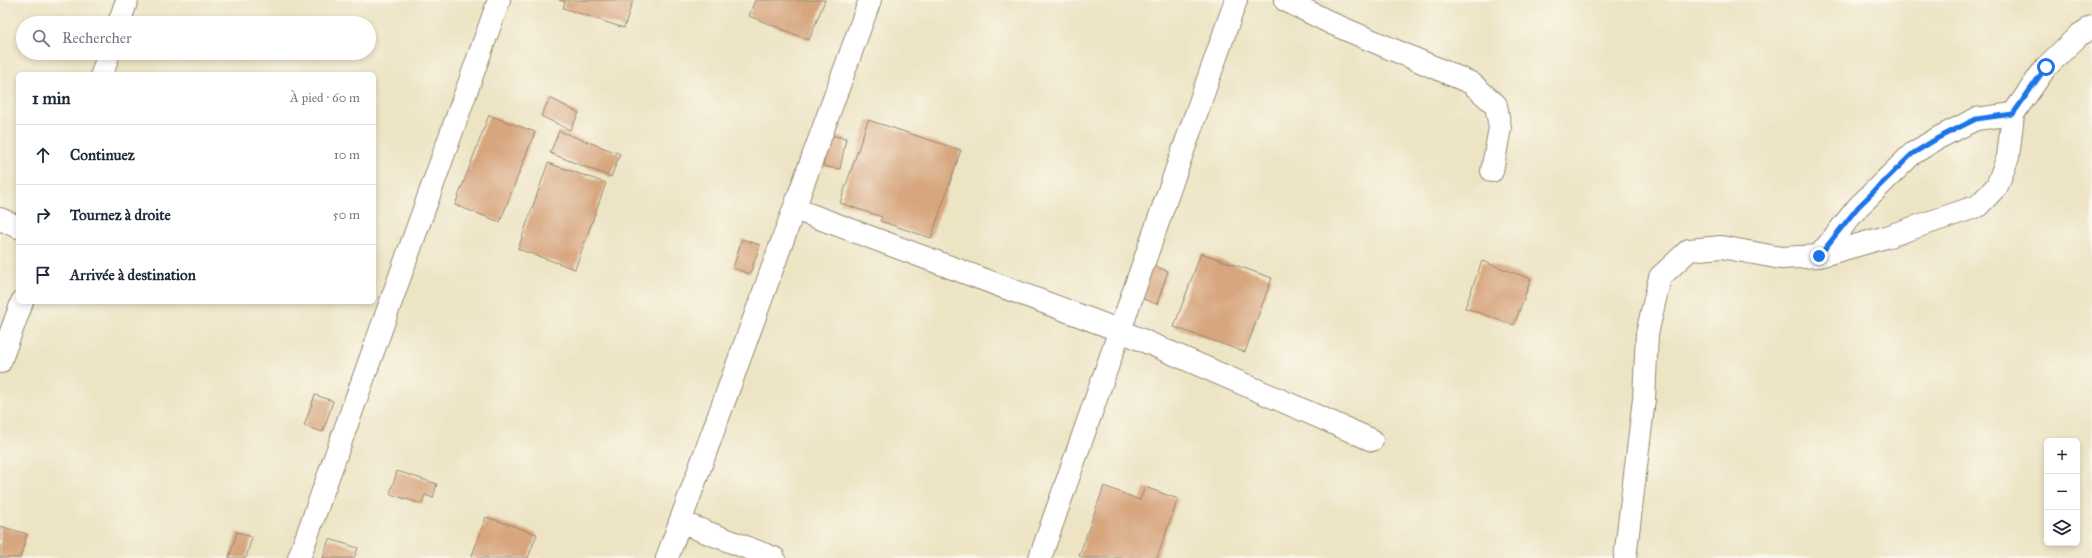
<!DOCTYPE html>
<html lang="fr">
<head>
<meta charset="utf-8">
<style>
  :root { --surface:#fff; --page:#f2f2f3; --text:#1f2937; --muted:#747a83; --line:#e0e1e3 }
  body { margin:0; font-family:"IM FELL Great Primer",serif; background:var(--page); color:var(--text) }
  .controls { position:absolute; right:12px; bottom:12px; display:grid; overflow:hidden; border-radius:6px; box-shadow:0 2px 6px #0003 }
  .controls button { width:36px; height:36px; display:grid; place-items:center; padding:0; border:0; border-bottom:1px solid var(--line); background:var(--surface); color:var(--text); font:20px sans-serif }
  .stop { position:absolute; width:12px; height:12px; margin:-9px; border:3px solid #1a73e8; border-radius:50%; background:#fff }
  .stop.end { background:#1a73e8; border-color:#fff; box-shadow:0 1px 4px #0008 }
  .list { margin:0; padding:0; list-style:none }
  h2 { display:flex; justify-content:space-between; align-items:center; height:52px; margin:0; padding:0 16px; font-size:17px }
  h2 small { font-size:13px; font-weight:400; color:var(--muted) }
  .list li { display:grid; grid-template-columns:26px 1fr auto; gap:12px; align-items:center; box-sizing:border-box; height:60px; padding:0 16px; border-top:1px solid var(--line) }
  .list b { display:block; font-size:15px; white-space:nowrap }
  .list em { font-size:13px; font-style:normal; color:var(--muted) }
  .icon { flex:none; width:22px; height:22px; fill:none; stroke:currentColor; stroke-width:2; stroke-linecap:round; stroke-linejoin:round }
  .map { position:relative; flex:none; width:2092px; height:558px; overflow:hidden }
  .search { position:absolute; background:var(--surface); box-shadow:0 2px 6px #0003; left:16px; top:16px; width:360px; height:44px; display:flex; align-items:center; gap:10px; box-sizing:border-box; padding:0 14px; border-radius:22px; color:var(--muted); font-size:15px }
  .panel { position:absolute; background:var(--surface); box-shadow:0 2px 6px #0003; left:16px; top:72px; width:360px; height:232px; border-radius:6px }
  .map>svg:first-child { display:block }
</style>
</head>
<body>
<div class="map">
<svg width="2092" height="558" viewBox="0 0 2092 558">
  <rect width="100%" height="100%" fill="#fbf7ec"/>
  <filter id="ink" filterUnits="userSpaceOnUse"><feTurbulence type="fractalNoise" baseFrequency=".025" numOctaves="2"/><feDisplacementMap in="SourceGraphic" scale="8" xChannelSelector="R" yChannelSelector="G"/><feConvolveMatrix kernelMatrix="1 2 1 2 8 2 1 2 1" color-interpolation-filters="sRGB"/></filter>
  <filter id="wash" filterUnits="userSpaceOnUse"><feTurbulence type="fractalNoise" baseFrequency=".012" numOctaves="4" result="noise"/><feDisplacementMap in="SourceGraphic" scale="16" xChannelSelector="R" yChannelSelector="G"/><feGaussianBlur stdDeviation="0.9" result="paint"/><feColorMatrix in="noise" values="0 0 0 0 0 0 0 0 0 0 0 0 0 0 0 0 0 1.4 0 .05"/><feComposite in="paint" operator="in"/></filter>
  <g filter="url(#wash)">
    <rect width="100%" height="100%" fill="#ede4c4"/>
    <g id="blocks">
      <!-- building -->
      <g fill="#d7a67e">
        <polygon points="559,0 633,0 624,28 563,8 565,2"/>
        <polygon points="755,0 825,0 809,40 749,16"/>
        <polygon points="550,98 579,113 570,130 541,116"/>
        <polygon points="489,115 535,132 500,222 455,205"/>
        <polygon points="868,120 961,150 931,238 880,221 882,217 840,203"/>
        <polygon points="559,131 620,154 611,177 550,153"/>
        <polygon points="828,135 846,138 840,169 823,166"/>
        <polygon points="548,163 606,183 575,269 518,249"/>
        <polygon points="742,239 760,245 750,274 733,268"/>
        <polygon points="1201,253 1272,278 1245,352 1174,327"/>
        <polygon points="1482,261 1531,279 1514,325 1465,308"/>
        <polygon points="1149,265 1168,271 1157,304 1137,297"/>
        <polygon points="315,395 333,401 323,432 304,426"/>
        <polygon points="397,471 437,484 433,498 425,495 422,504 390,494"/>
        <polygon points="1104,486 1140,500 1145,487 1178,499 1157,558 1085,558 1079,556"/>
        <polygon points="486,517 537,534 528,558 471,558"/>
        <polygon points="0,526 27,534 20,558 0,558"/>
        <polygon points="237,532 252,537 246,558 229,558"/>
        <polygon points="329,539 358,548 354,558 323,558"/>
      </g>
    </g>
  </g>
  <g filter="url(#ink)">
    <use href="#blocks" fill-opacity="0" stroke="#948771" stroke-width="1"/>
    <g fill="none" stroke-linecap="round" stroke-linejoin="round">
      <!-- street casing -->
      <g stroke="#948771" stroke-width="24">
        <g id="street">
          <polyline points="1285,0 1333,24 1471,83 1496,105 1500,128 1492,171"/>
          <polyline points="119,23 127,0"/>
          <polyline points="102,74 109,53"/>
          <polyline points="795,209 1121,331 1372,440"/>
          <polyline points="0,219 18,227"/>
          <polyline points="1819,256 1858,207 1912,154 1938,138 1976,119 2013,114"/>
          <polyline points="0,362 22,302"/>
          <polyline points="680,522 774,558"/>
          <polyline points="299,558 499,0"/>
          <polyline points="667,558 870,0"/>
          <polyline points="1040,558 1236,0"/>
          <polyline points="1625,558 1644,399 1647,334 1660,277 1689,250 1721,247 1781,258 1819,256 1886,237 1978,206 1997,186 2008,157 2013,114 2046,67 2079,35 2092,27"/>
        </g>
      </g>
      <!-- street -->
      <use href="#street" stroke="#fff" stroke-width="22"/>
    </g>
  </g>
  <g fill="none" stroke-linecap="round" stroke-linejoin="round" filter="url(#ink)">
    <!-- route -->
    <polyline stroke="#1a73e8" stroke-width="5" points="1819,256 1858,207 1912,154 1938,138 1976,119 2013,114 2046,67"/>
  </g>
</svg>
<div class="controls">
<button>+</button>
<button>−</button>
<button><svg class="icon" aria-label="layers" viewBox="0 0 24 24"><path d="M12 4l9 5-9 5-9-5zM3 14l9 5 9-5"/></svg></button>
</div>
<div class="stop" style="left:2046px;top:67px"></div>
<div class="stop end" style="left:1819px;top:256px"></div>
<div class="search"><svg class="icon" aria-label="search" viewBox="0 0 24 24"><circle cx="10" cy="10" r="6"/><path d="M15 15l6 6"/></svg>Rechercher</div>
<section class="panel">
<h2>1 min<small>À pied · 60 m</small></h2>
<ul class="list">
<li><svg class="icon" aria-label="ahead" viewBox="0 0 24 24"><path d="M12 20V5M6 11l6-6 6 6"/></svg><div><b>Continuez</b></div><em>10 m</em></li>
<li><svg class="icon" aria-label="right" viewBox="0 0 24 24"><path d="M7 20v-9h11M14 6l5 5-5 5"/></svg><div><b>Tournez à droite</b></div><em>50 m</em></li>
<li><svg class="icon" aria-label="arrive" viewBox="0 0 24 24"><path d="M6 21V4h12l-3 4 3 4H6"/></svg><div><b>Arrivée à destination</b></div></li>
</ul>
</section>
</div>
</body>
</html>
